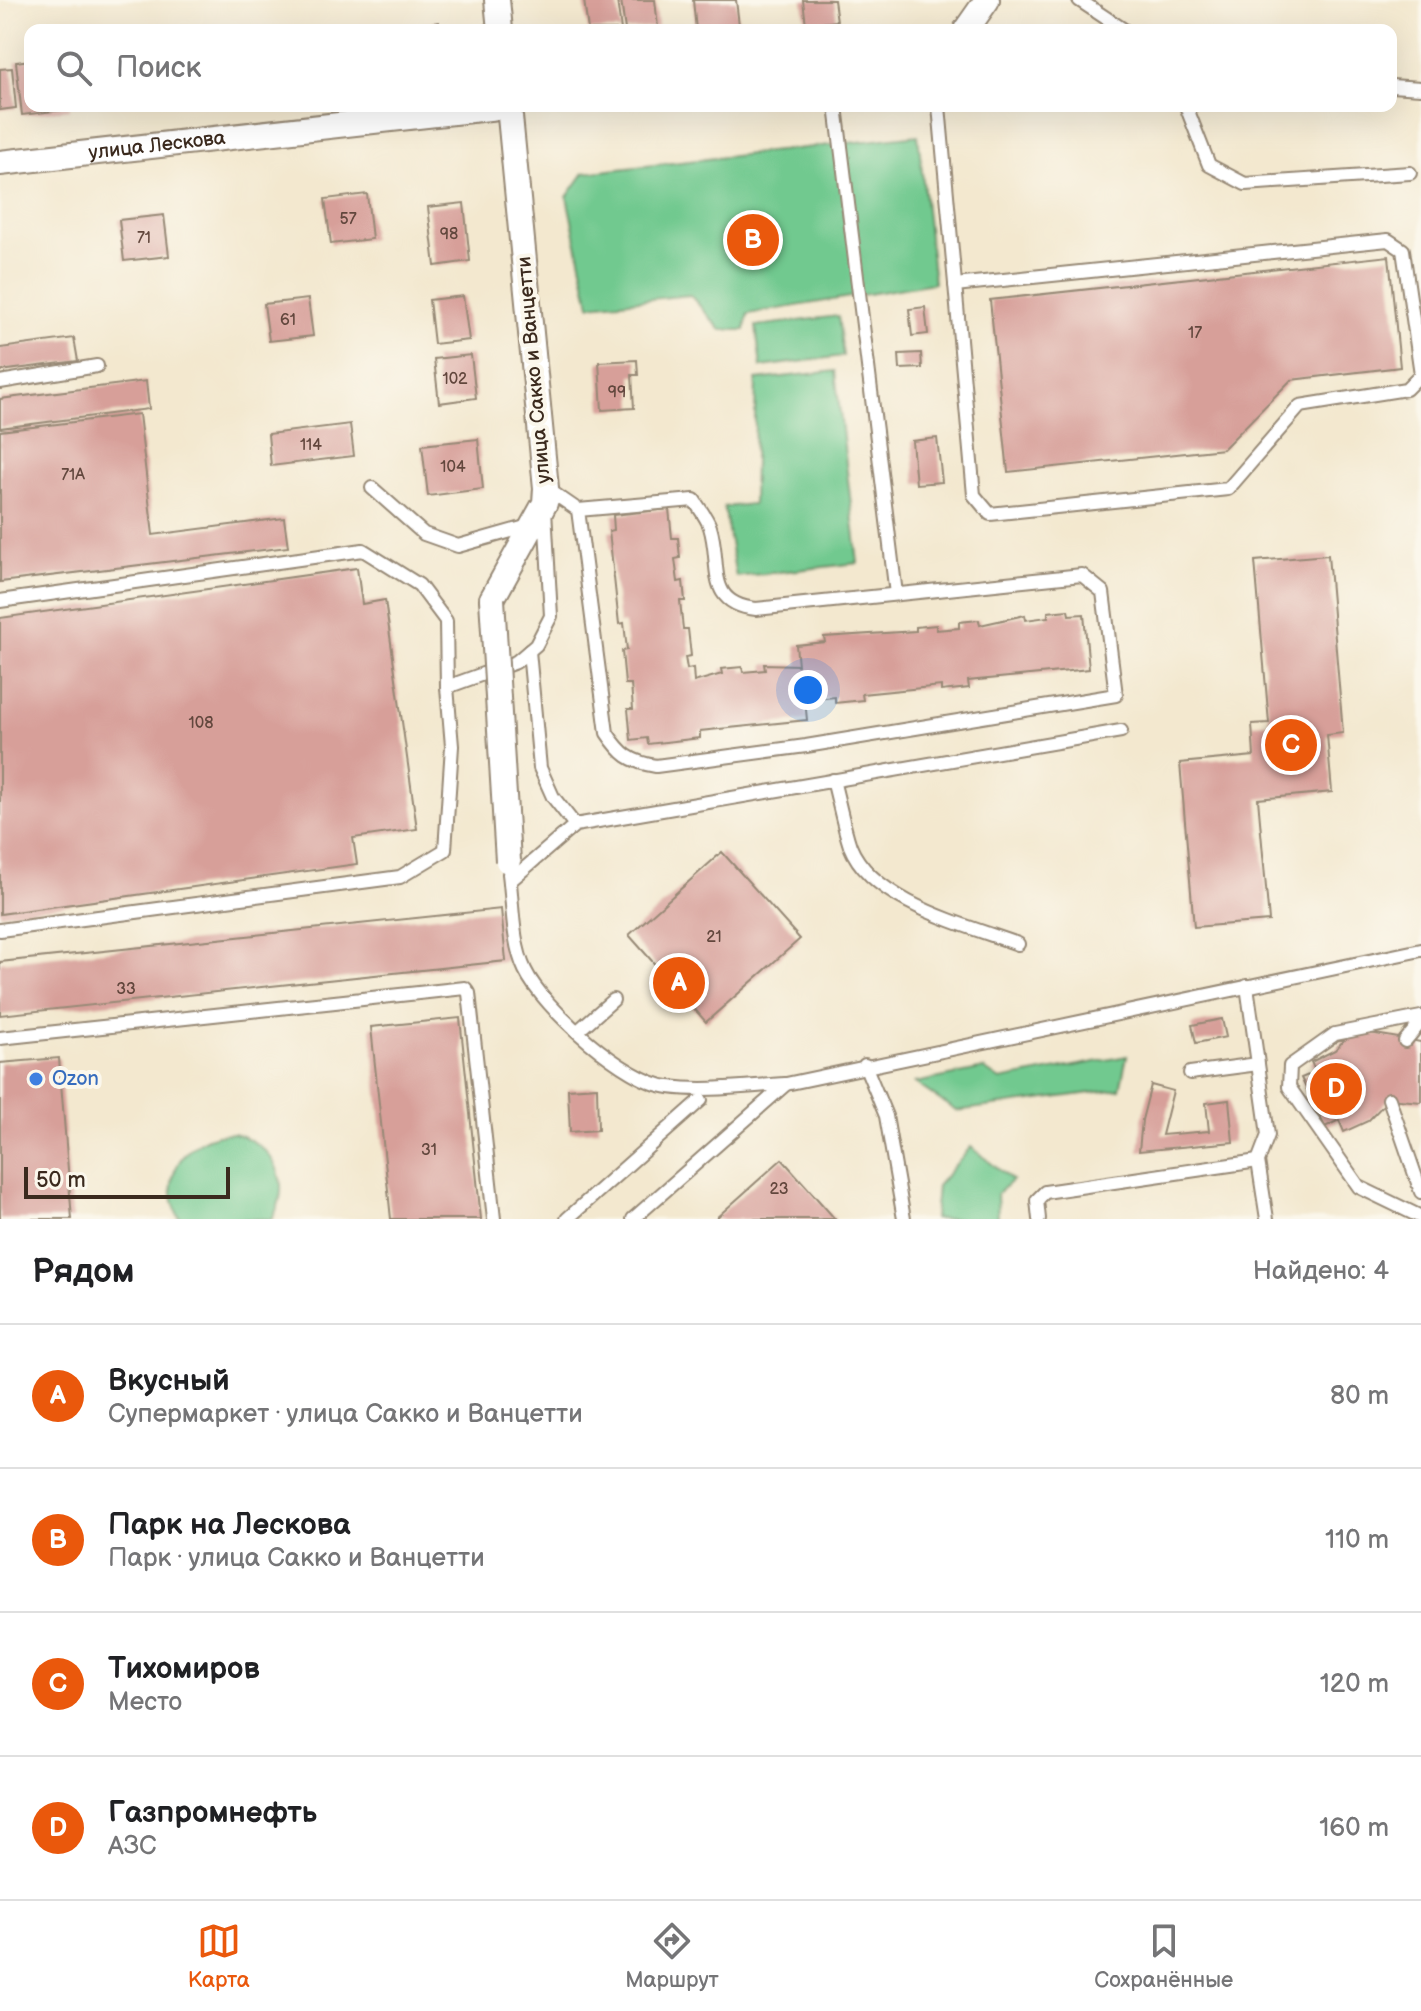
<!DOCTYPE html>
<html lang="ru">
<head>
<meta charset="utf-8">
<style>
  :root { --surface:#fff; --page:#f6f6f6; --text:#202124; --muted:#757577; --line:#e0e0e0; --accent:#ea580c }
  body { margin:0; font-family:"Balsamiq Sans",sans-serif; background:var(--page); color:var(--text) }
  .scale { position:absolute; left:24px; bottom:20px; width:206px; box-sizing:border-box; padding-left:8px; border:4px solid #3b2a1e; border-top:0; font-size:22px; line-height:28px; white-space:nowrap; color:#3b2a1e; -webkit-text-stroke:6px #fbf7ec; paint-order:stroke }
  .you { position:absolute; left:808px; top:690px; width:28px; height:28px; margin:-20px; border:6px solid #fff; border-radius:50%; background:#1a73e8; box-shadow:0 0 0 12px #1a73e833 }
  .badge { display:grid; place-items:center; width:52px; height:52px; border-radius:50%; background:var(--accent); color:#fff; font-size:26px; font-weight:700 }
  .pin { position:absolute; translate:-50% -50%; border:4px solid #fff; box-shadow:0 2px 8px #0006 }
  .list { margin:0; padding:0; list-style:none }
  h2 { display:flex; justify-content:space-between; align-items:center; height:104px; margin:0; padding:0 32px; font-size:34px }
  h2 small { font-size:26px; font-weight:400; color:var(--muted) }
  .list li { display:grid; grid-template-columns:52px 1fr auto; gap:24px; align-items:center; box-sizing:border-box; height:144px; padding:0 32px; border-top:2px solid var(--line) }
  .list b { display:block; font-size:30px; white-space:nowrap }
  .list p { margin:0; font-size:26px; white-space:nowrap; color:var(--muted) }
  .list em { font-size:26px; font-style:normal; color:var(--muted) }
  .icon { flex:none; width:44px; height:44px; fill:none; stroke:currentColor; stroke-width:2; stroke-linecap:round; stroke-linejoin:round }
  .map { position:relative; flex:none; width:1421px; height:1219px; overflow:hidden }
  .search { position:absolute; background:var(--surface); box-shadow:0 8px 32px #0002; left:24px; right:24px; top:24px; height:88px; display:flex; align-items:center; gap:20px; box-sizing:border-box; padding:0 28px; border-radius:16px; color:var(--muted); font-size:30px }
  .sheet { height:680px; background:var(--surface) }
  nav { display:flex; justify-content:space-around; align-items:center; box-sizing:border-box; height:112px; border-top:2px solid var(--line); background:var(--surface); font-size:22px; color:var(--muted) }
  nav a { display:grid; justify-items:center; gap:4px }
  nav .on { color:var(--accent) }
  .map>svg:first-child { display:block }
</style>
</head>
<body>
<div class="map">
<svg width="1421" height="1219" viewBox="0 0 1421 1219">
  <rect width="100%" height="100%" fill="#fbf7ec"/>
  <filter id="ink" filterUnits="userSpaceOnUse"><feTurbulence type="fractalNoise" baseFrequency=".0125" numOctaves="2"/><feDisplacementMap in="SourceGraphic" scale="16" xChannelSelector="R" yChannelSelector="G"/><feConvolveMatrix kernelMatrix="1 2 1 2 8 2 1 2 1" color-interpolation-filters="sRGB"/></filter>
  <filter id="wash" filterUnits="userSpaceOnUse"><feTurbulence type="fractalNoise" baseFrequency=".006" numOctaves="4" result="noise"/><feDisplacementMap in="SourceGraphic" scale="32" xChannelSelector="R" yChannelSelector="G"/><feGaussianBlur stdDeviation="1.8" result="paint"/><feColorMatrix in="noise" values="0 0 0 0 0 0 0 0 0 0 0 0 0 0 0 0 0 1.4 0 .05"/><feComposite in="paint" operator="in"/></filter>
  <g filter="url(#wash)">
    <rect width="100%" height="100%" fill="#f3e8cf"/>
    <!-- green -->
    <g fill="#71c98f" stroke="#567a56" stroke-width="2">
      <polygon points="918,135 934,283 748,314 745,330 721,330 690,295 590,305 567,197 584,173"/>
      <polygon points="838,316 843,356 761,367 756,326"/>
      <polygon points="835,371 858,563 736,577 724,507 753,504 756,380"/>
      <polygon points="1127,1056 1120,1089 956,1111 915,1083 984,1069 1000,1080"/>
      <path d="M233 1133C273 1144 294 1181 272 1219H180C156 1176 187 1134 233 1133Z"/>
      <polygon points="971,1147 1012,1180 997,1194 998,1219 934,1219 937,1186"/>
    </g>
    <g id="blocks">
      <!-- building -->
      <g fill="#d79f99">
        <polygon points="584,0 617,0 621,30 588,30"/>
        <polygon points="621,0 655,0 658,27 625,30"/>
        <polygon points="693,0 736,0 739,25 696,30"/>
        <polygon points="803,0 834,0 837,21 806,25"/>
        <polygon points="439,22 439,30 388,30 388,28"/>
        <polygon points="30,60 30,106 70,106 70,109 22,115 16,62"/>
        <polygon points="12,68 16,108 0,110 0,69"/>
        <polygon points="367,194 372,239 331,244 325,199"/>
        <polygon points="464,203 470,261 435,266 428,207"/>
        <polygon points="164,215 169,256 124,261 119,220"/>
        <polygon points="1389,256 1400,367 1291,380 1223,449 1008,472 990,300"/>
        <polygon points="463,296 469,340 434,344 429,300"/>
        <polygon points="308,299 313,336 269,341 264,304"/>
        <polygon points="925,307 928,334 912,336 909,309"/>
        <polygon points="74,338 78,361 0,371 0,348"/>
        <polygon points="921,353 922,368 900,369 899,354"/>
        <polygon points="471,355 476,398 439,403 434,359"/>
        <polygon points="637,360 638,375 632,375 634,408 602,410 599,362"/>
        <polygon points="146,381 149,409 0,428 0,399"/>
        <polygon points="139,414 153,535 284,518 288,547 0,582 0,431"/>
        <polygon points="350,424 354,456 271,466 268,434"/>
        <polygon points="937,438 942,482 916,484 912,441"/>
        <polygon points="478,439 483,489 428,496 422,445"/>
        <polygon points="669,509 672,538 678,538 680,558 675,559 678,582 683,581 685,601 680,601 683,629 688,629 691,656 685,657 687,669 693,668 694,682 722,674 721,669 742,667 743,672 765,670 764,664 798,665 796,645 825,642 824,637 916,631 916,627 936,625 936,630 959,628 959,622 979,620 980,625 1025,615 1026,620 1048,617 1048,612 1068,610 1069,615 1084,614 1089,669 968,681 969,688 941,691 941,686 862,694 863,700 835,703 835,697 805,700 807,720 700,731 700,738 648,744 647,738 631,740 628,709 633,709 631,684 625,684 622,651 627,650 624,623 619,624 609,531 614,530 613,515"/>
        <polygon points="1328,555 1343,733 1327,735 1332,792 1258,799 1269,921 1194,927 1180,763 1254,756 1252,724 1269,723 1255,561"/>
        <polygon points="357,568 362,604 385,600 417,829 353,838 357,864 0,914 0,618"/>
        <polygon points="722,852 800,939 706,1022 629,935"/>
        <polygon points="501,909 506,961 0,1015 0,962"/>
        <polygon points="460,1018 481,1219 391,1219 371,1027"/>
        <polygon points="1222,1019 1226,1037 1196,1043 1192,1025"/>
        <polygon points="1353,1030 1421,1042 1421,1102 1389,1099 1368,1121 1344,1132 1339,1120 1325,1127 1301,1078 1316,1072 1311,1062 1335,1050"/>
        <polygon points="59,1058 72,1219 0,1219 0,1063"/>
        <polygon points="1151,1085 1173,1091 1162,1135 1209,1131 1206,1103 1229,1100 1233,1142 1139,1151 1142,1120"/>
        <polygon points="597,1087 598,1130 570,1132 568,1089"/>
        <polygon points="782,1159 835,1219 715,1219"/>
      </g>
    </g>
  </g>
  <g filter="url(#ink)">
    <use href="#blocks" fill-opacity="0" stroke="#978976" stroke-width="2"/>
    <g fill="none" stroke-linecap="round" stroke-linejoin="round">
      <!-- lane casing -->
      <g stroke="#978976" stroke-width="16">
        <g id="lane">
          <polyline points="1079,0 1124,30"/>
          <polyline points="1391,86 1421,88"/>
          <polyline points="836,106 896,594"/>
          <polyline points="939,106 974,495 990,514 1228,489 1300,406 1406,389 1421,374"/>
          <polyline points="1186,106 1209,165 1245,184 1410,173"/>
          <polyline points="955,285 1388,240 1403,250 1421,374"/>
          <polyline points="0,382 97,366"/>
          <polyline points="372,488 424,534 458,546 529,526"/>
          <path d="M546 488 578 510 694 500C699 508 707 518 710 527 722 565 704 603 756 609L1082 575 1103 592 1116 695 806 746 656 766C630 762 621 754 607 733L578 510"/>
          <polyline points="0,601 363,550 419,585 446,621 447,687"/>
          <polyline points="529,651 540,768 553,797 575,825"/>
          <path d="M833 780C839 802 843 825 850 846 872 902 966 925 1018 944"/>
          <path d="M509 874C513 904 512 943 525 970 543 1008 627 1083 669 1087 707 1092 748 1086 786 1084"/>
          <polyline points="510,881 575,825 1121,731"/>
          <polyline points="0,930 400,877 445,850 452,746 447,687 516,662 536,645 551,616 545,510"/>
          <polyline points="1247,986 1268,1135 1258,1161 1267,1219"/>
          <polyline points="1421,1017 1335,1034 1290,1066 1289,1087 1359,1187 1421,1217"/>
          <polyline points="579,1030 613,1000"/>
          <polyline points="0,1038 465,988 469,993 494,1219"/>
          <polyline points="1405,1041 1421,1022"/>
          <polyline points="865,1065 886,1116 904,1219"/>
          <polyline points="1190,1073 1258,1064"/>
          <polyline points="1389,1099 1421,1192"/>
          <polyline points="567,1219 701,1100"/>
          <polyline points="633,1219 786,1084 1421,950"/>
          <polyline points="1039,1219 1037,1200 1045,1192 1258,1161"/>
        </g>
      </g>
      <!-- street casing -->
      <g stroke="#978976" stroke-width="28">
        <g id="street">
          <polyline points="497,0 500,30"/>
          <polyline points="966,30 987,0"/>
          <path id="s1" d="M0 163 507 106"/>
          <polyline points="492,599 545,503 546,488 509,106"/>
        </g>
      </g>
      <!-- lane -->
      <use href="#lane" stroke="#fff" stroke-width="12"/>
      <!-- street -->
      <use href="#street" stroke="#fff" stroke-width="24"/>
      <!-- street-bridge casing -->
      <g stroke="#978976" stroke-width="28" stroke-linecap="butt">
        <polyline id="street-bridge" points="492,599 508,861"/>
      </g>
      <!-- street-bridge -->
      <use href="#street-bridge" stroke="#fff" stroke-width="24"/>
    </g>
  </g>
  <!-- markers -->
  <circle fill="#3f7fe0" stroke="#fbf7ec" stroke-width="3" cx="36" cy="1079" r="8"/>
  <g text-anchor="middle" dominant-baseline="central" stroke-width="8" stroke-linejoin="round" paint-order="stroke">
    <!-- number labels -->
    <g font-size="16" fill="#62473d">
      <text x="348" y="219">57</text>
      <text x="449" y="234">98</text>
      <text x="144" y="238">71</text>
      <text x="288" y="320">61</text>
      <text x="1195" y="333">17</text>
      <text x="455" y="379">102</text>
      <text x="617" y="392">99</text>
      <text x="311" y="445">114</text>
      <text x="453" y="467">104</text>
      <text x="73" y="475">71А</text>
      <text x="201" y="723">108</text>
      <text x="714" y="937">21</text>
      <text x="126" y="989">33</text>
      <text x="429" y="1150">31</text>
      <text x="779" y="1189">23</text>
    </g>
    <!-- street labels -->
    <g font-size="20" fill="#3b2a1e" stroke="#fbf7ec">
      <text stroke="none"><textPath href="#s1" startOffset="158">улица Лескова</textPath></text>
      <text transform="translate(534 370) rotate(-95)">улица Сакко и Ванцетти</text>
    </g>
    <!-- shop labels -->
    <g font-size="20" fill="#366cbe" stroke="#fbf7ec" text-anchor="start">
      <text x="52" y="1079">Ozon</text>
    </g>
  </g>
</svg>
<div class="scale">50 m</div>
<div class="you"></div>
<div class="pin badge" style="left:679px;top:983px">A</div>
<div class="pin badge" style="left:753px;top:240px">B</div>
<div class="pin badge" style="left:1291px;top:745px">C</div>
<div class="pin badge" style="left:1336px;top:1089px">D</div>
<div class="search"><svg class="icon" aria-label="search" viewBox="0 0 24 24"><circle cx="10" cy="10" r="6"/><path d="M15 15l6 6"/></svg>Поиск</div>
</div>
<section class="sheet">
<h2>Рядом<small>Найдено: 4</small></h2>
<ul class="list">
<li><span class="badge">A</span><div><b>Вкусный</b><p>Супермаркет · улица Сакко и Ванцетти</p></div><em>80 m</em></li>
<li><span class="badge">B</span><div><b>Парк на Лескова</b><p>Парк · улица Сакко и Ванцетти</p></div><em>110 m</em></li>
<li><span class="badge">C</span><div><b>Тихомиров</b><p>Место</p></div><em>120 m</em></li>
<li><span class="badge">D</span><div><b>Газпромнефть</b><p>АЗС</p></div><em>160 m</em></li>
</ul>
</section>
<nav>
<a class="on"><svg class="icon" aria-label="map" viewBox="0 0 24 24"><path d="M3 6l6-2 6 2 6-2v14l-6 2-6-2-6 2zM9 4v14M15 6v14"/></svg>Карта</a>
<a><svg class="icon" aria-label="directions" viewBox="0 0 24 24"><path d="M12 3l9 9-9 9-9-9zM9 14v-3h6M13 9l2 2-2 2"/></svg>Маршрут</a>
<a><svg class="icon" aria-label="saved" viewBox="0 0 24 24"><path d="M7 4h10v16l-5-4-5 4z"/></svg>Сохранённые</a>
</nav>
</body>
</html>
